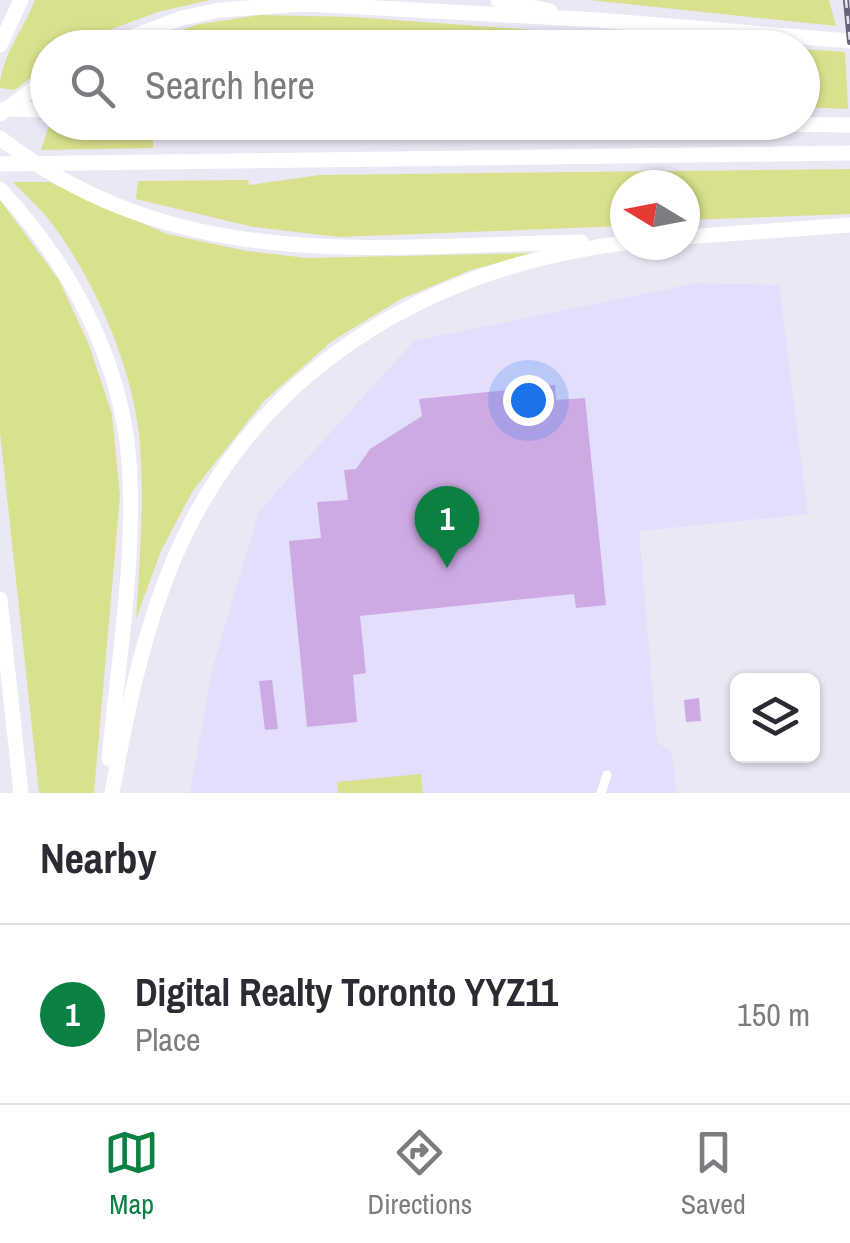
<!DOCTYPE html>
<html lang="en">
<head>
<meta charset="utf-8">
<style>
  :root { --surface:#fff; --page:#f2f2f3; --text:#2b2b33; --muted:#7c7c81; --line:#e1e1e2; --accent:#0b8043 }
  body { margin:0; font-family:"Archivo Narrow",sans-serif; background:var(--page); color:var(--text) }
  .controls { position:absolute; right:30px; bottom:30px; display:grid; overflow:hidden; border-radius:15px; box-shadow:0 2px 8px #0004 }
  .controls button { width:90px; height:90px; display:grid; place-items:center; padding:0; border:0; border-bottom:2px solid var(--line); background:var(--surface); color:var(--text); font:50px sans-serif }
  .compass { position:absolute; left:610px; top:170px; width:90px; height:90px; border-radius:50%; background:var(--surface); box-shadow:0 2px 8px #0004; rotate:280deg }
  .you { position:absolute; left:528px; top:400px; width:35px; height:35px; margin:-25px; border:8px solid #fff; border-radius:50%; background:#1a73e8; box-shadow:0 0 0 15px #1a73e833 }
  .badge { display:grid; place-items:center; width:65px; height:65px; border-radius:50%; background:var(--accent); color:#fff; font-size:32px; font-weight:700 }
  .pin { position:absolute; translate:-50% -82px; filter:drop-shadow(0 2px 5px #0008) }
  .pin::after { content:''; position:absolute; top:52px; width:35px; height:30px; background:inherit; clip-path:polygon(0 0,100% 0,50% 100%) }
  .list { margin:0; padding:0; list-style:none }
  h2 { display:flex; justify-content:space-between; align-items:center; height:130px; margin:0; padding:0 40px; font-size:42px }
  h2 small { font-size:32px; font-weight:400; color:var(--muted) }
  .list li { display:grid; grid-template-columns:65px 1fr auto; gap:30px; align-items:center; box-sizing:border-box; height:180px; padding:0 40px; border-top:2px solid var(--line) }
  .list b { display:block; font-size:38px; white-space:nowrap }
  .list p { margin:0; font-size:32px; white-space:nowrap; color:var(--muted) }
  .list em { font-size:32px; font-style:normal; color:var(--muted) }
  .icon { flex:none; width:55px; height:55px; fill:none; stroke:currentColor; stroke-width:2; stroke-linecap:round; stroke-linejoin:round }
  .map { position:relative; flex:none; width:850px; height:793px; overflow:hidden }
  .search { position:absolute; background:var(--surface); box-shadow:0 2px 8px #0004; left:30px; right:30px; top:30px; height:110px; display:flex; align-items:center; gap:25px; box-sizing:border-box; padding:0 35px; border-radius:55px; color:var(--muted); font-size:38px }
  .sheet { height:310px; background:var(--surface) }
  nav { display:flex; justify-content:space-around; align-items:center; box-sizing:border-box; height:140px; border-top:2px solid var(--line); background:var(--surface); font-size:28px; color:var(--muted) }
  nav a { display:grid; justify-items:center; gap:5px }
  nav .on { color:var(--accent) }
  .map>svg:first-child { display:block }
</style>
</head>
<body>
<div class="map">
<svg width="850" height="793" viewBox="0 0 850 793">
  <rect width="100%" height="100%" fill="#eae8f5"/>
  <!-- built -->
  <polygon fill="#e2defb" points="697,283 779,285 808,514 639,531 657,742 672,752 676,793 190,793 212,670 259,511 414,341"/>
  <!-- green -->
  <g fill="#dae18c">
    <path d="M35 0H210L158 12 101 33 80 47 48 48 47 66 14 90 0 88C0 58 24 29 35 0Z"/>
    <polygon points="589,0 829,0 836,26"/>
    <polygon points="260,15 353,17 773,47 128,47 200,24"/>
    <polygon points="803,49 845,52 848,109 803,107"/>
    <polygon points="50,123 153,127 153,148 41,150"/>
    <polygon points="850,169 850,214 685,220 685,185 625,185 625,226 339,237 253,227 136,199 138,181 248,180 249,185 320,175"/>
    <path d="M13 182H49L167 234 247 251 307 258 536 253 471 270 401 299 332 341 264 401 192 492 161 551 136 619C140 558 145 495 139 434 131 363 93 277 50 221 39 207 25 195 13 182Z"/>
    <polygon points="0,200 59,280 89,345 112,414 120,496 94,793 39,793 0,432"/>
    <polygon points="421,774 423,793 338,793 337,782"/>
  </g>
  <!-- building -->
  <g fill="#ceaae5">
    <polygon points="555,385 556,400 585,398 606,605 576,608 574,594 360,616 366,673 353,675 357,722 307,727 289,541 321,538 317,502 348,500 344,470 356,469 370,449 422,416 419,399"/>
    <polygon points="272,680 278,729 265,730 259,681"/>
    <polygon points="699,698 701,721 686,722 684,700"/>
  </g>
  <g fill="none" stroke-linecap="round" stroke-linejoin="round">
    <!-- street -->
    <polyline stroke="#fff" stroke-width="9" points="601,793 607,775"/>
    <!-- highway -->
    <g stroke="#fff" stroke-width="15">
      <polyline points="498,0 550,11"/>
      <polyline points="0,45 21,0"/>
      <polyline points="102,48 182,18 219,10 304,4 598,20 850,41"/>
      <polyline points="4,109 48,110"/>
      <polyline points="0,114 48,78"/>
      <polyline points="580,122 850,125"/>
      <path d="M0 138C178 276 373 246 581 242"/>
      <polyline points="0,164 850,153"/>
      <path d="M0 189C69 263 121 358 129 461 136 557 118 663 109 759"/>
      <polyline points="685,237 850,225"/>
      <polyline points="0,599 21,793"/>
      <path d="M112 793C128 705 147 611 187 531 272 359 439 266 625 243"/>
    </g>
    <!-- rail casing -->
    <g stroke="#666277" stroke-width="6">
      <polyline id="rail" points="846,0 850,42"/>
    </g>
    <!-- rail -->
    <use href="#rail" stroke="#eae8f5" stroke-width="2.5" stroke-dasharray="8" stroke-linecap="butt"/>
  </g>
</svg>
<div class="controls">
<button><svg class="icon" aria-label="layers" viewBox="0 0 24 24"><path d="M12 4l9 5-9 5-9-5zM3 14l9 5 9-5"/></svg></button>
</div>
<svg class="compass" viewBox="-18 -18 36 36"><path d="M0-13l5 13h-10z" fill="#e53935"/><path d="M0 13l5-13h-10z" fill="#7c7c81"/></svg>
<div class="you"></div>
<div class="pin badge" style="left:447px;top:568px">1</div>
<div class="search"><svg class="icon" aria-label="search" viewBox="0 0 24 24"><circle cx="10" cy="10" r="6"/><path d="M15 15l6 6"/></svg>Search here</div>
</div>
<section class="sheet">
<h2>Nearby<small></small></h2>
<ul class="list">
<li><span class="badge">1</span><div><b>Digital Realty Toronto YYZ11</b><p>Place</p></div><em>150 m</em></li>
</ul>
</section>
<nav>
<a class="on"><svg class="icon" aria-label="map" viewBox="0 0 24 24"><path d="M3 6l6-2 6 2 6-2v14l-6 2-6-2-6 2zM9 4v14M15 6v14"/></svg>Map</a>
<a><svg class="icon" aria-label="directions" viewBox="0 0 24 24"><path d="M12 3l9 9-9 9-9-9zM9 14v-3h6M13 9l2 2-2 2"/></svg>Directions</a>
<a><svg class="icon" aria-label="saved" viewBox="0 0 24 24"><path d="M7 4h10v16l-5-4-5 4z"/></svg>Saved</a>
</nav>
</body>
</html>
